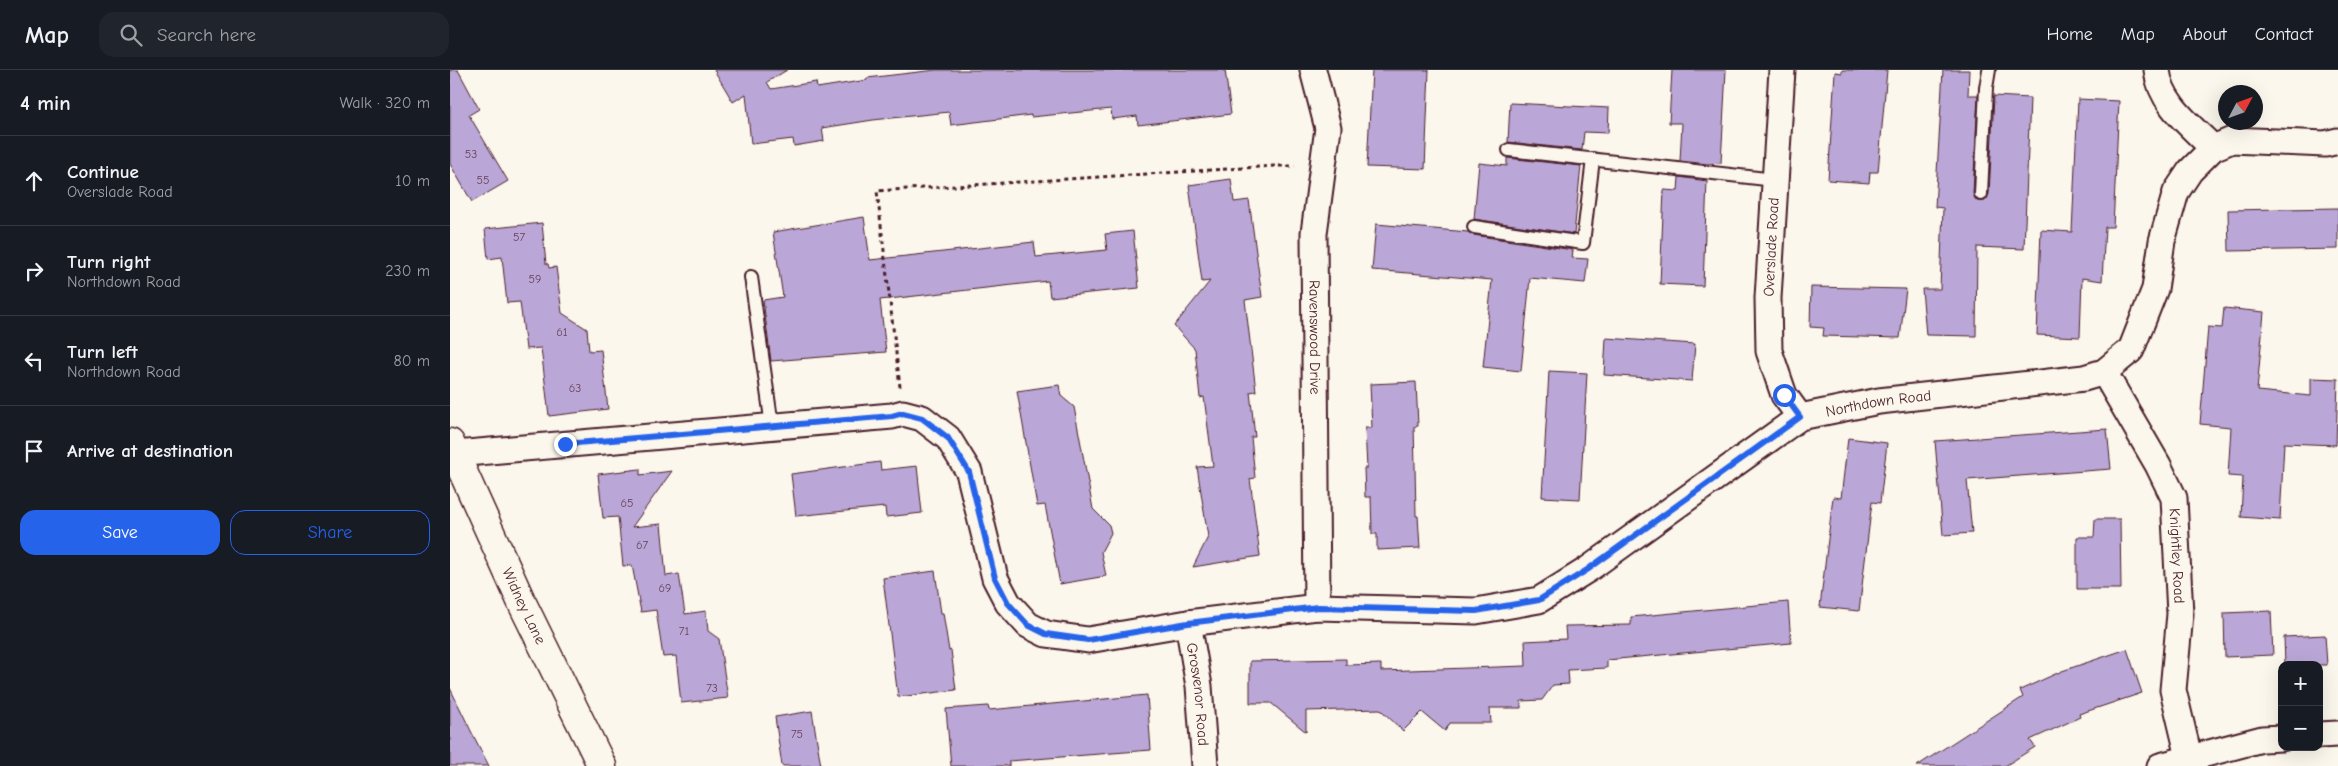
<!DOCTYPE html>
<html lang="en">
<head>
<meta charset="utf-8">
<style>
  :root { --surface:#171b24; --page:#20242c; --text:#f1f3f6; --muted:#9ea1a6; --line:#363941; --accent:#2563eb }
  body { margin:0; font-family:"Comic Neue",sans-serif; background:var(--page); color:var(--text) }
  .controls { position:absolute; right:15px; bottom:15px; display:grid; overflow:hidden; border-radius:10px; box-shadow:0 5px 20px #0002 }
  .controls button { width:45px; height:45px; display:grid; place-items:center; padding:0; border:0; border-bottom:1px solid var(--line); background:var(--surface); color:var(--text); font:25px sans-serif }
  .compass { position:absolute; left:1768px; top:15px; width:45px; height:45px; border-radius:50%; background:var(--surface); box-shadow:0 5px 20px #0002; rotate:49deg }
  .stop { position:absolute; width:15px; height:15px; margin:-11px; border:4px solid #2563eb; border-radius:50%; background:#fff }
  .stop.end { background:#2563eb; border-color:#fff; box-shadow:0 1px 5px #0008 }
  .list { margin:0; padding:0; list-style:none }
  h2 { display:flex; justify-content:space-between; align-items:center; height:65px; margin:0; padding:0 20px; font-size:21px }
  h2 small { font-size:16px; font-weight:400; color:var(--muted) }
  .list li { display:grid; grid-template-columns:32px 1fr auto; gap:15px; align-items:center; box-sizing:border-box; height:90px; padding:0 20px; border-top:1px solid var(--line) }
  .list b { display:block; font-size:19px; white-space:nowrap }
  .list p { margin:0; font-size:16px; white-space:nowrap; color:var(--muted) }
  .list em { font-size:16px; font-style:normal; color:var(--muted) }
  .actions { display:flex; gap:10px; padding:15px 20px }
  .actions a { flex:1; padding:11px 0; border:1px solid var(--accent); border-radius:15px; text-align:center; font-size:18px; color:var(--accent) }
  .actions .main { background:var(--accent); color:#fff }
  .icon { flex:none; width:28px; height:28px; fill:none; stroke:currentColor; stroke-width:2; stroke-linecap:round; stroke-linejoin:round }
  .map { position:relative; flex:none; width:1888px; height:696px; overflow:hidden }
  header { display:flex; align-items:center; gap:30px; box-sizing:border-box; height:70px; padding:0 25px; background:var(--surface); border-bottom:1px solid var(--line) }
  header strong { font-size:24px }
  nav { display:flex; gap:28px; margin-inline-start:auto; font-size:18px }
  .search { width:350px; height:45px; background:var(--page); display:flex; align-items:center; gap:12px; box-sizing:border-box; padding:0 18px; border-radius:15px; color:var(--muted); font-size:19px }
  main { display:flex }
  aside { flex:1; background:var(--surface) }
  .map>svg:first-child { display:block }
</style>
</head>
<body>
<header>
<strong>Map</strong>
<div class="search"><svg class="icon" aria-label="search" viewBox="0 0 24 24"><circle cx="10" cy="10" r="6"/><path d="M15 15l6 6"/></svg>Search here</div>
<nav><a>Home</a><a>Map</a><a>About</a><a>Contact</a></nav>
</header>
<main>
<aside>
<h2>4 min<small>Walk · 320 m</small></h2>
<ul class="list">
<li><svg class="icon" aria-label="ahead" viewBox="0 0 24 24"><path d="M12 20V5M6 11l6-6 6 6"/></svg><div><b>Continue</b><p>Overslade Road</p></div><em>10 m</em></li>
<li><svg class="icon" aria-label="right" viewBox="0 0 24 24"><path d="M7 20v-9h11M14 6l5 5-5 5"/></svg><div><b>Turn right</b><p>Northdown Road</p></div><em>230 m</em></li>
<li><svg class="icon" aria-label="left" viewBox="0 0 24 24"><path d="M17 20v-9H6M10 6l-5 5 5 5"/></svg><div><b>Turn left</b><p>Northdown Road</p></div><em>80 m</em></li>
<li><svg class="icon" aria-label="arrive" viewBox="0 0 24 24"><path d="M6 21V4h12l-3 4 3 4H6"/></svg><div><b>Arrive at destination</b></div></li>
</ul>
<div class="actions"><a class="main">Save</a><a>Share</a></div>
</aside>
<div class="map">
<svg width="1888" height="696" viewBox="0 0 1888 696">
  <rect width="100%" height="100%" fill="#fbf7ec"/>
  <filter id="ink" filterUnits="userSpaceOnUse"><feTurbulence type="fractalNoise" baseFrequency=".02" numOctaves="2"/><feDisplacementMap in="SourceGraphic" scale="10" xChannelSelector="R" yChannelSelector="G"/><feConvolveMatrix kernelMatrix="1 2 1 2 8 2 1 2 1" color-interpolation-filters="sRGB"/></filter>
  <g filter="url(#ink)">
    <!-- building -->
    <g fill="#baa7d7" stroke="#4a1f2b">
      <polygon points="0,0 8,0 29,39 19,45 58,111 22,132 0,94"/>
      <polygon points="264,0 337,0 317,12 321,19 366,12 367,18 417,10 417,8 486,0 775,0 781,44 688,55 687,46 662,49 661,39 581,47 581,45 501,55 499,42 423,50 372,58 374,71 344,76 343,69 301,74 296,24 283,32"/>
      <polygon points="922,0 979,0 975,99 917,97"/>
      <polygon points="1222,0 1276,0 1271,93 1258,94 1230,91 1232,53 1219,53"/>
      <polygon points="1392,0 1437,0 1428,102 1420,102 1419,113 1378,110 1385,2 1392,3"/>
      <polygon points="1493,0 1519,0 1518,25 1528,25 1523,124 1527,131 1535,131 1539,124 1544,26 1580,28 1574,179 1527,177 1526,266 1476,265 1472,219 1490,219 1493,138 1485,137"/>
      <polygon points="1628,29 1669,31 1663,157 1655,157 1652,211 1632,208 1630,267 1587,265 1591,160 1622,162"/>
      <polygon points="1060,33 1159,38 1158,63 1134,62 1132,80 1058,72"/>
      <polygon points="1057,88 1131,96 1124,164 1024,149 1029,93 1057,96"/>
      <polygon points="1229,107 1257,111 1253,216 1210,214 1214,120 1228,121"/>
      <polygon points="781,109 784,132 799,130 812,227 795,230 806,321 800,322 805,367 801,367 805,408 800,409 810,486 743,497 758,467 747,397 763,396 754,327 750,328 745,279 724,256 760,211 752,212 739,115"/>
      <polygon points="1888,138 1888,179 1779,181 1778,140"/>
      <polygon points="414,147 420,190 584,172 586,187 657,180 655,164 683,161 689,218 600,227 598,211 430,230 436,282 321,291 313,230 333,227 323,162"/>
      <polygon points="92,153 96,194 98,194 99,198 106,197 112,243 137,259 139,281 151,280 158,339 99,346 91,278 76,279 70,232 57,233 52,187 38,189 35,159"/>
      <polygon points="926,154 1018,162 1023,165 1123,180 1122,188 1138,189 1135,213 1080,208 1071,301 1033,297 1042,210 922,200"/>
      <polygon points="1361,217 1456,219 1450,268 1373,266 1374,258 1360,257"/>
      <polygon points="1774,238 1814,242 1807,321 1861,326 1861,308 1888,309 1886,375 1834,373 1830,450 1791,447 1793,407 1778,406 1781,357 1750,354 1758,257 1772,258"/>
      <polygon points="1156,268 1245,274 1242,311 1154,305"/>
      <polygon points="1099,301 1137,303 1130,429 1092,427"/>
      <polygon points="966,312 968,356 964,357 965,396 966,446 968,446 970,478 927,480 927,464 922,464 921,427 915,427 914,398 917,398 915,358 922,358 920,314"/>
      <polygon points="609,315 611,326 624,337 643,439 659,455 661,463 651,482 656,506 610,514 595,435 587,436 567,321"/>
      <polygon points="1657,359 1661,399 1517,410 1522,463 1493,465 1485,371"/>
      <polygon points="1398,368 1437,373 1430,433 1422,432 1409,541 1370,537 1383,427 1391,428"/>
      <polygon points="430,392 431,400 467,396 472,443 436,447 435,437 346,446 341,404"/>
      <polygon points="190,399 190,405 222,401 182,457 211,454 216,506 229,504 235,544 256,541 258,561 269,569 278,628 231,633 226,586 213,587 206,540 191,542 182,495 173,496 168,447 153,448 148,404"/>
      <polygon points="1645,449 1670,449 1671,519 1627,519 1627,467 1644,467"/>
      <polygon points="485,501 491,543 493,543 499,581 501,580 506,620 448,627 433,508"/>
      <polygon points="1338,532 1341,573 1157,590 1157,598 1118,600 1119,614 1103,615 1092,630 1071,631 1071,638 1040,638 1041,653 1000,653 995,661 972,642 953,661 930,639 856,641 856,662 821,633 800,633 800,591 896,589 896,595 931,594 931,601 1076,596 1075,571 1116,569 1115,556 1181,555 1181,547"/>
      <polygon points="1821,541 1823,585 1775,587 1774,543"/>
      <polygon points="1875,565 1877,595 1835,595 1834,567"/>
      <polygon points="1677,579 1692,623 1629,644 1630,647 1580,670 1585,677 1555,696 1467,696 1573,627 1570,620 1612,601"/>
      <polygon points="0,618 21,661 39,696 0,696"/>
      <polygon points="697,625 701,680 559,691 559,696 501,696 496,639 538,636 539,640"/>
      <polygon points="362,641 371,696 332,696 325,647"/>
    </g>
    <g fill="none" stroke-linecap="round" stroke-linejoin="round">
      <!-- service casing -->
      <g stroke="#4a1f2b" stroke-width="16">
        <g id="service">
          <polyline points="1059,80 1325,110"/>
          <polyline points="1531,124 1536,18 1539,0"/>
          <polyline points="1024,157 1133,173 1143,89"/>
          <polyline points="301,207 322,356"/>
        </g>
      </g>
      <!-- minor casing -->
      <g stroke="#4a1f2b" stroke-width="29">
        <g id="minor">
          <path id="s1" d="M863 0 878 58 864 163 867 537"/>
          <polyline points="1332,0 1318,228 1319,281 1334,325 1350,347"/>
          <path d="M1707 0C1710 33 1741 56 1763 78"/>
          <path id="s2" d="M1654 302 1708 395 1724 428 1730 544 1723 620 1739 687"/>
          <path id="s3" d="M5 384 442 346 453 343 472 348 498 368 519 402 545 508 558 533 578 555 596 564 638 570 738 553 867 537 1026 541 1089 530 1137 500 1350 347 1429 331 1634 308 1654 302 1681 280 1705 219 1712 171 1726 122 1740 101 1763 78 1782 70 1875 74 1888 71"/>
          <path id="s4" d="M738 553 749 616 755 696"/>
          <polyline points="1869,665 1888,664"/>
          <polyline points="1710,696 1812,669 1832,668"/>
        </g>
      </g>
      <!-- tertiary casing -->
      <g stroke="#4a1f2b" stroke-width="31">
        <g id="tertiary">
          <path id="s5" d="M0 373 72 533 152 696"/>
        </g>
      </g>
      <!-- path -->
      <polyline stroke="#4a1f2b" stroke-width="3" stroke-dasharray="4 4" stroke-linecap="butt" points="450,317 427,121 824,96 845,96"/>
      <!-- service -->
      <use href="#service" stroke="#fbf7ec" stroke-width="12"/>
      <!-- minor -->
      <use href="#minor" stroke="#fbf7ec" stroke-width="25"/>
      <!-- tertiary -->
      <use href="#tertiary" stroke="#fbf7ec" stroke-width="28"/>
    </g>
  </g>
  <g fill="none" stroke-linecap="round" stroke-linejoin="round" filter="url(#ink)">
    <!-- route -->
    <polyline stroke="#2563eb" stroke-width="6" points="115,374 442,346 453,343 472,348 498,368 519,402 545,508 558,533 578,555 596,564 638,570 738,553 868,537 1026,541 1089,530 1137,500 1350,347 1334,325"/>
  </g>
  <g text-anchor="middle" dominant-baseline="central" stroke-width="4" stroke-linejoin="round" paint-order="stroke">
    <!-- number labels -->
    <g font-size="12" fill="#664156">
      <text x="21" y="84">53</text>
      <text x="33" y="110">55</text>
      <text x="69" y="167">57</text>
      <text x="85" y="209">59</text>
      <text x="112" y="262">61</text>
      <text x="125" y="318">63</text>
      <text x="177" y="433">65</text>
      <text x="192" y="475">67</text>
      <text x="215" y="518">69</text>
      <text x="234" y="561">71</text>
      <text x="262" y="618">73</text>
      <text x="347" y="664">75</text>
    </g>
    <!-- street labels -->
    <g font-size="15" fill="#4a1f2b" stroke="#fbf7ec">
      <text transform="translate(1321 177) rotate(-87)">Overslade Road</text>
      <text stroke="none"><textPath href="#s1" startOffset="270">Ravenswood Drive</textPath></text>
      <text stroke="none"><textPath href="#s3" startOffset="1625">Northdown Road</textPath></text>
      <text stroke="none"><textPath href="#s2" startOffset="202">Knightley Road</textPath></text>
      <text stroke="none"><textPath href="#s5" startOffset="179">Widney Lane</textPath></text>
      <text stroke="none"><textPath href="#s4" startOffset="72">Grosvenor Road</textPath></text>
    </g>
  </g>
</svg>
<div class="controls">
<button>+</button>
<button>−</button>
</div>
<svg class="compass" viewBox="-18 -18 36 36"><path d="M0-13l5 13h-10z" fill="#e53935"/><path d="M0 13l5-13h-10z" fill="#9ea1a6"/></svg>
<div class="stop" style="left:1334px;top:325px"></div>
<div class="stop end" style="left:115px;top:374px"></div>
</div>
</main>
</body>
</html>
